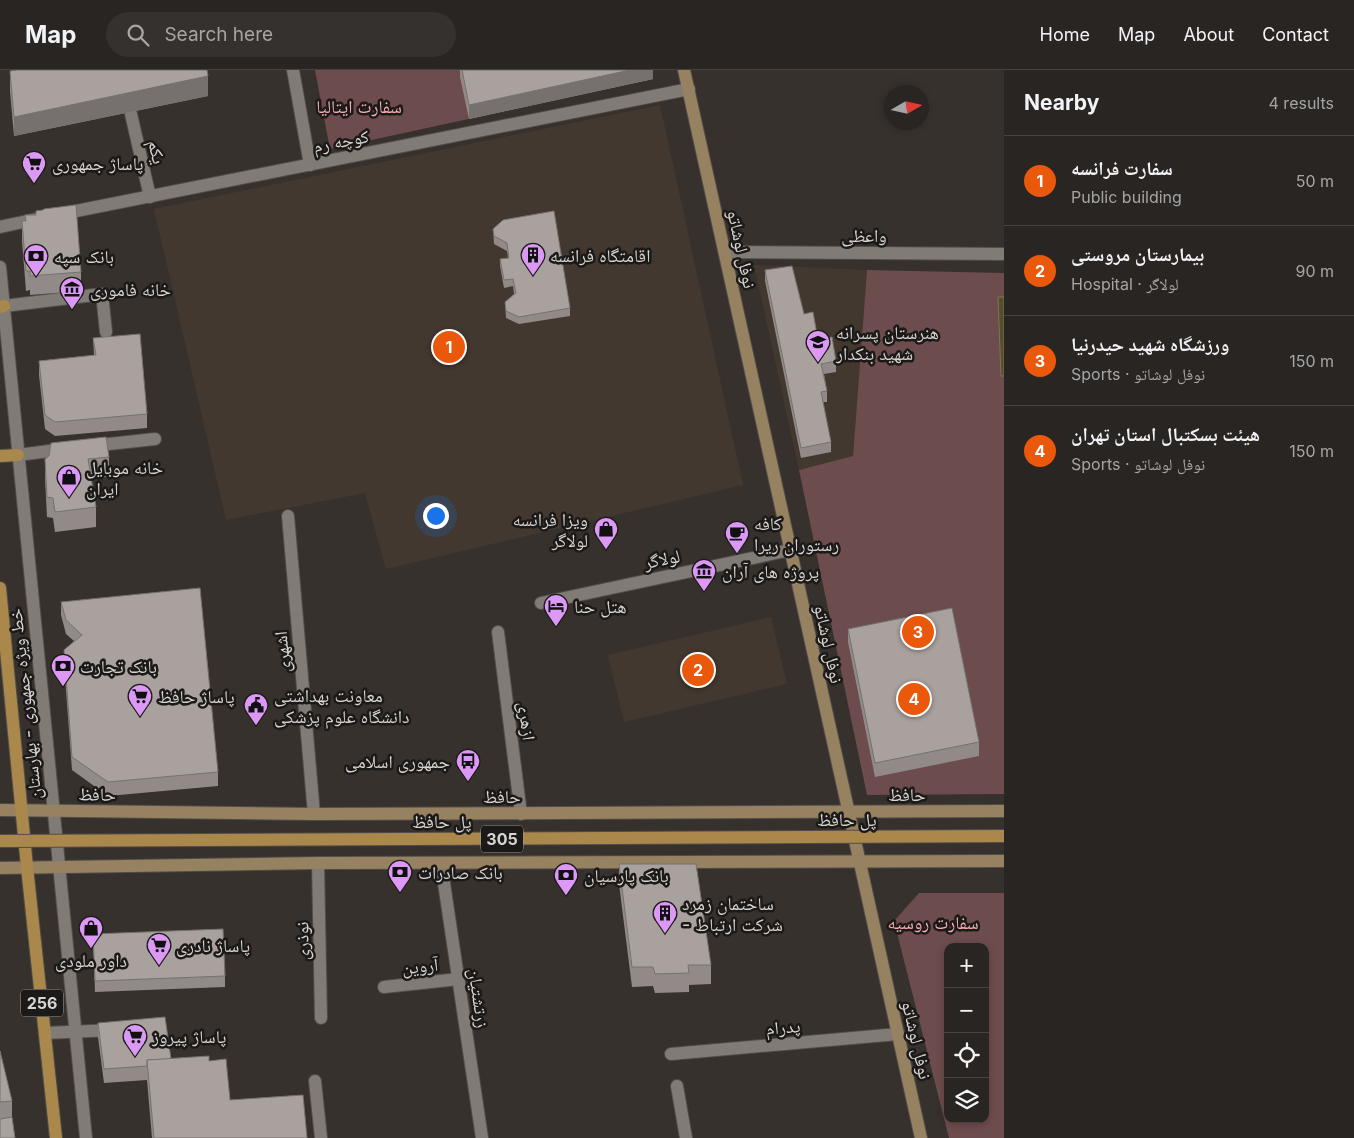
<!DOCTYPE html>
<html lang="en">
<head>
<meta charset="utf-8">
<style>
  :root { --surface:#292522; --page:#35312f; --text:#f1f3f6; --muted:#a5a5a5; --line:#454240; --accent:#ea580c }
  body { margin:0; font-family:Inter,"Noto Naskh Arabic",sans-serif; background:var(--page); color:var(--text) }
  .controls { position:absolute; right:15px; bottom:15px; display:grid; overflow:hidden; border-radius:10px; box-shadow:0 2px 8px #0003 }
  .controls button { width:45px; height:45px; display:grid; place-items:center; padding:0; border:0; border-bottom:1px solid var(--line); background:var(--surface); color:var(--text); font:25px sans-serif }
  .compass { position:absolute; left:884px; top:15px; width:45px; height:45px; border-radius:50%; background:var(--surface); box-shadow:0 2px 8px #0003; rotate:81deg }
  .you { position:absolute; left:435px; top:445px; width:18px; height:18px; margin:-12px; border:4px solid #fff; border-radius:50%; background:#1a73e8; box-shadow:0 0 0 8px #1a73e833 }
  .badge { display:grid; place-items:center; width:32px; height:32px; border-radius:50%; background:var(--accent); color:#fff; font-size:16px; font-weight:700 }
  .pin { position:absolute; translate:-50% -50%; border:2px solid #fff; box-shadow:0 1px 5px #0006 }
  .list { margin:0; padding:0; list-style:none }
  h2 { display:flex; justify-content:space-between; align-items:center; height:65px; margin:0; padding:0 20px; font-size:21px }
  h2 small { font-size:16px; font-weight:400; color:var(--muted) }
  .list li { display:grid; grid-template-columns:32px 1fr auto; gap:15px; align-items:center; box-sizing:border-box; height:90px; padding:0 20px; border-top:1px solid var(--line) }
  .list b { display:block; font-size:19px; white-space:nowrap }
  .list p { margin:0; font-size:16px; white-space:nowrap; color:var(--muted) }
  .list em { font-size:16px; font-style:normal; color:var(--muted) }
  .icon { flex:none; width:28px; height:28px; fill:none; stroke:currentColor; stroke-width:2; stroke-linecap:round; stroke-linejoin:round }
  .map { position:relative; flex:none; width:1004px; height:1068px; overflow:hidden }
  header { display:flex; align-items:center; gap:30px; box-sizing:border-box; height:70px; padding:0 25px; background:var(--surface); border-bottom:1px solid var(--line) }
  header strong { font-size:24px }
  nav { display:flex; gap:28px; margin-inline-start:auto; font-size:18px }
  .search { width:350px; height:45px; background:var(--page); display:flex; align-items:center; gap:12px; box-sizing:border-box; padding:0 18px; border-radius:28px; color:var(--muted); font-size:19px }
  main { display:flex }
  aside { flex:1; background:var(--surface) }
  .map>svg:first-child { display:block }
</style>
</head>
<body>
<header>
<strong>Map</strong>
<div class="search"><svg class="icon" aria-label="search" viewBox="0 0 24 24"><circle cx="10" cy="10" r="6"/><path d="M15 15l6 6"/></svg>Search here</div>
<nav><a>Home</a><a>Map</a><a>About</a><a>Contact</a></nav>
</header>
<main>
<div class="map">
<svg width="1004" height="1068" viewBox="0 0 1004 1068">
  <rect width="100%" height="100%" fill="#37312d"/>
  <!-- built -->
  <g fill="#433830">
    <polygon points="660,35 743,415 386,499 365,423 226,450 154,139"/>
    <polygon points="754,195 867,200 853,386 799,400"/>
    <polygon points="771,547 787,614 624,652 608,585"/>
  </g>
  <!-- green -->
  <g fill="#6d4c4d" fill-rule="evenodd">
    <polygon points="315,0 651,0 653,9 330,79"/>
    <polygon points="867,200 1004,203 1004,724 867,725 799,400 853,386"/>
    <path d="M919 823H1004V1068H949L894 851ZM948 877H985V1049H948Z"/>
  </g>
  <!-- water -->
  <polygon fill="#554e2a" stroke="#7c765c" points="998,227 1004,227 1004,306 1001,306"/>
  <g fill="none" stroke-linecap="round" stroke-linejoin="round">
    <!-- lane casing -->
    <g stroke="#524d4a" stroke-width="14">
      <g id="lane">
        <polyline points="0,197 86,1068"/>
        <polyline points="498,562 521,744"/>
        <polyline points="318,793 321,948"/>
        <polyline points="384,917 459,909"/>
        <polyline points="45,963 114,960"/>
        <polyline points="671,984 898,964"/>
        <polyline points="315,1011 321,1068"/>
        <polyline points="677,1016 686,1068"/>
      </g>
    </g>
    <!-- street casing -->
    <g stroke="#524d4a" stroke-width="14">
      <g id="street">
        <polyline points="293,0 310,95"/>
        <polyline points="131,44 150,127"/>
        <polyline points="61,144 689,19"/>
        <polyline points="0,157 37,149"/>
        <polyline points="725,182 1004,184"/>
        <polyline points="4,236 102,224 106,262"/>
        <polyline points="90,376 155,369"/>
        <polyline points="18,385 65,379"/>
        <polyline points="288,446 314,744"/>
        <polyline points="541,533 790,480"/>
        <polyline points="441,793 482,1068"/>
      </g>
    </g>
    <!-- secondary casing -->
    <g stroke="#524d4a" stroke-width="14">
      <g id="secondary">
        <polyline points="684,0 921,1068"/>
        <polyline points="0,740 314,744 1004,741"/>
        <polyline points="0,798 318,793 1004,791"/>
      </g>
    </g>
    <!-- primary casing -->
    <g stroke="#524d4a" stroke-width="14">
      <g id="primary">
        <polyline points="0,237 4,236"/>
        <polyline points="0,386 18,385"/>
        <polyline points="0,518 27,797 56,1068"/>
      </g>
    </g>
    <!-- lane -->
    <use href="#lane" stroke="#817b76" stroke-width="12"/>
    <!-- street -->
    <use href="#street" stroke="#817b76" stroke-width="12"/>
    <!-- secondary -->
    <use href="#secondary" stroke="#968261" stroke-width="12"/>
    <!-- primary -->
    <use href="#primary" stroke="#aa884c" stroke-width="12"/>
    <!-- primary-bridge casing -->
    <g stroke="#524d4a" stroke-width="14" stroke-linecap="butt">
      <polyline id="primary-bridge" points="0,771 1004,766"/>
    </g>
    <!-- primary-bridge -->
    <use href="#primary-bridge" stroke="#aa884c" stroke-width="12"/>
  </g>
  <!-- wall -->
  <g fill="#918a88">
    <polygon points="460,0 653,0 653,9 469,49 460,7"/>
    <polygon points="10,1 208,26 14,66 10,21"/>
    <polygon points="25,145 81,202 81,221 30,225 30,220 26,221 22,171 22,151 25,151"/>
    <polygon points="493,159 570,238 570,246 519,254 506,248 505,232 514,224 513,216 504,218 500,196 500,189 508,188 507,181 494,174"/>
    <polygon points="765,200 804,244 818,270 836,291 836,302 824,304 827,321 827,332 823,332 831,372 831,382 801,388 765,211"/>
    <polygon points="93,268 147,344 147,358 55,366 45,359 39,305 39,291 94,285"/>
    <polygon points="109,387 109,407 91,408 96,437 96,457 55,462 53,448 47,447 45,409 45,389"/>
    <polygon points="61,532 218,702 218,716 108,726 72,700 64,594 64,580 74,571 66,564 61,545"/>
    <polygon points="848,559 979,672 979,686 875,707 848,572"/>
    <polygon points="619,794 711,895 711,914 689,915 689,922 655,923 653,916 632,917 619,814"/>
    <polygon points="93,864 225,906 225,917 95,922"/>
    <polygon points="98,953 171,989 209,991 230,1030 307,1068 152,1068 147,1010 104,1013 98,967"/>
    <polygon points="0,981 12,1031 12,1047 0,1068"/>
  </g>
  <!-- shaded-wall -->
  <g fill="#76716f">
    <polygon points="630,0 653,0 653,9 469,49 469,35"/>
    <polygon points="208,6 208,26 14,66 14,47"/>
  </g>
  <!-- building -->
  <g fill="#a9a19e" stroke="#76716f">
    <polygon points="17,0 207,0 208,6 14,47 10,1"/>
    <polygon points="462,0 630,0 469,35"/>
    <polygon points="76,135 81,202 30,206 30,201 26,201 22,151 26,151 25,145 36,145 36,141 43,140 44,139"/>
    <polygon points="554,141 570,238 519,247 506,241 505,232 516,223 513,209 504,210 500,189 509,188 507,173 494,166 493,159 503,150"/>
    <polygon points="792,196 804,244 813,242 818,270 832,267 836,291 821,294 827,321 821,322 831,372 801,378 765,200"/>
    <polygon points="140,264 147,344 55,352 45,345 39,291 96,285 93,268"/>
    <polygon points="106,367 109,387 88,389 96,437 55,442 53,428 47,427 45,389 49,386 51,373"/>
    <polygon points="200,518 218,702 108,712 72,687 64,580 82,565 66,550 61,532"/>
    <polygon points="952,538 979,672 875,693 848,559"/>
    <polygon points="619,794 696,794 711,895 688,895 689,903 655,904 653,897 632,897"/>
    <polygon points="223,859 225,906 95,911 93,864"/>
    <polygon points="165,947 171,989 147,990 147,996 104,999 98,953"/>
    <polygon points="0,981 12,1031 0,1032"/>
    <polygon points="209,986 209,991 226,989 230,1030 303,1025 307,1068 154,1068 147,990"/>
    <polygon points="12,1047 15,1068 0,1068 0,1049"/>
  </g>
  <!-- icons -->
  <defs>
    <g id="supermarket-pin" transform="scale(1.25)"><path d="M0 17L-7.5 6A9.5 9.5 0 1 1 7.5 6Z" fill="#db99f5" stroke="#1c1a18"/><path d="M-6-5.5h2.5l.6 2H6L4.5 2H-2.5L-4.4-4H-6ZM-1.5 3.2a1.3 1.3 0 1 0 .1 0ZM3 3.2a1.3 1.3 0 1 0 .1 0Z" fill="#111"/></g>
    <g id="building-pin" transform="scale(1.25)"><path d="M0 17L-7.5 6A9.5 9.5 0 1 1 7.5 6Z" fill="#db99f5" stroke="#1c1a18"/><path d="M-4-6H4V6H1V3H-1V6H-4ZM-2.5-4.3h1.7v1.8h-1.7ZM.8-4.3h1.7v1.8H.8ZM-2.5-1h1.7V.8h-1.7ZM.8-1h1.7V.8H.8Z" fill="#111"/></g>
    <g id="bank-pin" transform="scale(1.25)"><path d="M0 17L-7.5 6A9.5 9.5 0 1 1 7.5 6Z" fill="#db99f5" stroke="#1c1a18"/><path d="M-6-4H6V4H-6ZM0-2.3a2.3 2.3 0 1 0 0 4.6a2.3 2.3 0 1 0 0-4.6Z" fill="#111"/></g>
    <g id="museum-pin" transform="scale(1.25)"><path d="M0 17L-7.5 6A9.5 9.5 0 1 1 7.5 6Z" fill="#db99f5" stroke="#1c1a18"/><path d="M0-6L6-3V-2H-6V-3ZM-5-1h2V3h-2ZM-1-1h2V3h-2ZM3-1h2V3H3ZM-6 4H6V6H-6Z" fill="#111"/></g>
    <g id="school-pin" transform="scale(1.25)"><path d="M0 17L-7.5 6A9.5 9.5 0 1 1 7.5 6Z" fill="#db99f5" stroke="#1c1a18"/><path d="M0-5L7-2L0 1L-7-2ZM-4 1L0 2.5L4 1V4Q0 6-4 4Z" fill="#111"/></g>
    <g id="shop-pin" transform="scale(1.25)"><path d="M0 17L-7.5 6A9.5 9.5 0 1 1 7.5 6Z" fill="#db99f5" stroke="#1c1a18"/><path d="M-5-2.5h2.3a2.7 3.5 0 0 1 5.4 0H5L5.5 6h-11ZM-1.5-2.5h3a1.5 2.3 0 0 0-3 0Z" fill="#111"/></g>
    <g id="cafe-pin" transform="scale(1.25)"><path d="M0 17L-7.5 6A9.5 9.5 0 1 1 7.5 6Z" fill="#db99f5" stroke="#1c1a18"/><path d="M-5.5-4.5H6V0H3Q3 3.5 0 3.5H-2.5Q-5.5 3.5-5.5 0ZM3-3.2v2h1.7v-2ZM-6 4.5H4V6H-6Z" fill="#111"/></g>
    <g id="hotel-pin" transform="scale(1.25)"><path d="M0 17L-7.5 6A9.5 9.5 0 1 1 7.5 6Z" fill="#db99f5" stroke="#1c1a18"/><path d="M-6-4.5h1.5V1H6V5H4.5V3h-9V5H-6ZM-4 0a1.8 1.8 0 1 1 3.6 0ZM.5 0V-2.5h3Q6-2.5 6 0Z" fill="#111"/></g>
    <g id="civic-pin" transform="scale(1.25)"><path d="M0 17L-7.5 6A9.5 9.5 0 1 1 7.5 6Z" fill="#db99f5" stroke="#1c1a18"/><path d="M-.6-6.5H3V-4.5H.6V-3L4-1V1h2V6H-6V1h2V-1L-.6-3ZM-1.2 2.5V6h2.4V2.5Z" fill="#111"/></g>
    <g id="bus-pin" transform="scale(1.25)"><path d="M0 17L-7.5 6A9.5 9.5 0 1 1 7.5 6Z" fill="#db99f5" stroke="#1c1a18"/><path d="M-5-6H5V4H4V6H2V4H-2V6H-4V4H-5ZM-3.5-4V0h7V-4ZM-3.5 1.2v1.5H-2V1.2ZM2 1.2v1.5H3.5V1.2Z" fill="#111"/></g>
  </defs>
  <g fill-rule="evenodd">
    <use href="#supermarket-pin" x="34" y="93"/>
    <use href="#building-pin" x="533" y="185"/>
    <use href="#bank-pin" x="36" y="186"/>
    <use href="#museum-pin" x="72" y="219"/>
    <use href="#school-pin" x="818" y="272"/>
    <use href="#shop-pin" x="69" y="407"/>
    <use href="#shop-pin" x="606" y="459"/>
    <use href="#cafe-pin" x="737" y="463"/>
    <use href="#museum-pin" x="704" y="501"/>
    <use href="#hotel-pin" x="556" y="536"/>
    <use href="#bank-pin" x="63" y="596"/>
    <use href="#supermarket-pin" x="140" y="626"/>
    <use href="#civic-pin" x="256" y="635"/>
    <use href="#bus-pin" x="468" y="691"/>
    <use href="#bank-pin" x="400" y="802"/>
    <use href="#bank-pin" x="566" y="805"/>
    <use href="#building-pin" x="665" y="843"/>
    <use href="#shop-pin" x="91" y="858"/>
    <use href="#supermarket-pin" x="159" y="875"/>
    <use href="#supermarket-pin" x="135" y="966"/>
  </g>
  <g text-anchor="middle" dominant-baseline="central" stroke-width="5" stroke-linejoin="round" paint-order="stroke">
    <!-- shield labels -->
    <g fill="#1c1a18" stroke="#a09c9a" stroke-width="1">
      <rect x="481" y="755.5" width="42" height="27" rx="4"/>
      <rect x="21" y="919.5" width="42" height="27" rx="4"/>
    </g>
    <g font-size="16" font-weight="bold" fill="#d8d4d1">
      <text x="502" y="769">305</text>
      <text x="42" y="933">256</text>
    </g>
    <!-- park labels -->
    <g font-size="18" fill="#f5aeb0" stroke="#1c1a18">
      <text x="359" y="36">سفارت ایتالیا</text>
      <text x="933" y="852">سفارت روسیه</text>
    </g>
    <!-- street labels -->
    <g font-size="18" fill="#d8d4d1" stroke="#1c1a18">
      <text transform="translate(341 71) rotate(-11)">کوچه رم</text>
      <text transform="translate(157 82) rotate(77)">یکم</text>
      <text x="864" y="165">واعظی</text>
      <text transform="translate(742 179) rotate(78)">نوفل لوشاتو</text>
      <text transform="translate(662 489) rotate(-12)">لولاگر</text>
      <text transform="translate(829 574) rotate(78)">نوفل لوشاتو</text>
      <text transform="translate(282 582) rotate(-95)">اشهری</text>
      <text transform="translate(25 634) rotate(-96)">خط ویژه جمهوری - بهارستان</text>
      <text transform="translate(527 651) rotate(83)">ازهری</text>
      <text transform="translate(97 724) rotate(1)">حافظ</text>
      <text x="907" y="724">حافظ</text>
      <text x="502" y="726">حافظ</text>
      <text x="847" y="749">پل حافظ</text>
      <text x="442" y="751">پل حافظ</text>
      <text transform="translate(302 871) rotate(-91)">نوذری</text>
      <text transform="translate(420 896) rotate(-6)">آروین</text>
      <text transform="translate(479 928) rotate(82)">زرتشتیان</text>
      <text transform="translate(783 957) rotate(-5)">پدرام</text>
      <text transform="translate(917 970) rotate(77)">نوفل لوشاتو</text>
    </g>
    <!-- poi labels -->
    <g font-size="18" fill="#d8d4d1" stroke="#1c1a18" text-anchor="start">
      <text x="52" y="93">پاساژ جمهوری</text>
      <text x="550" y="185">اقامتگاه فرانسه</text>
      <text x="54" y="186">بانک سپه</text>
      <text x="90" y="219">خانه فاموری</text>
      <text x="836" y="262">هنرستان پسرانه<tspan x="836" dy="21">شهید بنکدار</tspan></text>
      <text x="86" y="397">خانه موبایل<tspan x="86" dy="21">ایران</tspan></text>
      <text x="588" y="449" text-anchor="end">ویزا فرانسه<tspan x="588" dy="21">لولاگر</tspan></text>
      <text x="754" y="453">کافه<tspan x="754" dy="21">رستوران ریرا</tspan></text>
      <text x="722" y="501">پروژه های آران</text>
      <text x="574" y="536">هتل حنا</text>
      <text x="80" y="596">بانک تجارت</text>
      <text x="274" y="625">معاونت بهداشتی<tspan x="274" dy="21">دانشگاه علوم پزشکی</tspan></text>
      <text x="158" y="626">پاساژ حافظ</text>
      <text x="450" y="691" text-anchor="end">جمهوری اسلامی</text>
      <text x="418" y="802">بانک صادرات</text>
      <text x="584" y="805">بانک پارسیان</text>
      <text x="682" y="833">ساختمان زمرد<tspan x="682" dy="21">- شرکت ارتباط</tspan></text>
      <text x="176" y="875">پاساژ نادری</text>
      <text x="91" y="890" text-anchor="middle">داور ملودی</text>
      <text x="152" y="966">پاساژ پیروز</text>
    </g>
  </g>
</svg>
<div class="controls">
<button>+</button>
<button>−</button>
<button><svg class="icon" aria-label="locate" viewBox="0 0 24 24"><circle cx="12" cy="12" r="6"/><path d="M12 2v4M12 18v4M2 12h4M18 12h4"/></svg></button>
<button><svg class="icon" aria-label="layers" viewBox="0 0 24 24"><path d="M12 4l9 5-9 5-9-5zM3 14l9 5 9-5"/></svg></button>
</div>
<svg class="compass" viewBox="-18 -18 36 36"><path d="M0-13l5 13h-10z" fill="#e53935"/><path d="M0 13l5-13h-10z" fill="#a5a5a5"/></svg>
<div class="you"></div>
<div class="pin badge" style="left:449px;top:277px">1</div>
<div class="pin badge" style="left:698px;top:600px">2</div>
<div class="pin badge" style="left:918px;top:562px">3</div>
<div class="pin badge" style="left:914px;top:629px">4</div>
</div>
<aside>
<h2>Nearby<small>4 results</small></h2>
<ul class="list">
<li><span class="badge">1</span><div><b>سفارت فرانسه</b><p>Public building</p></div><em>50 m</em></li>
<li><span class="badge">2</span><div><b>بیمارستان مروستی</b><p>Hospital · لولاگر</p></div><em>90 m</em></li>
<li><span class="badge">3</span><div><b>ورزشگاه شهید حیدرنیا</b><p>Sports · نوفل لوشاتو</p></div><em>150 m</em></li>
<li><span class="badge">4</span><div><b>هیئت بسکتبال استان تهران</b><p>Sports · نوفل لوشاتو</p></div><em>150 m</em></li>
</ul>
</aside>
</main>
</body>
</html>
